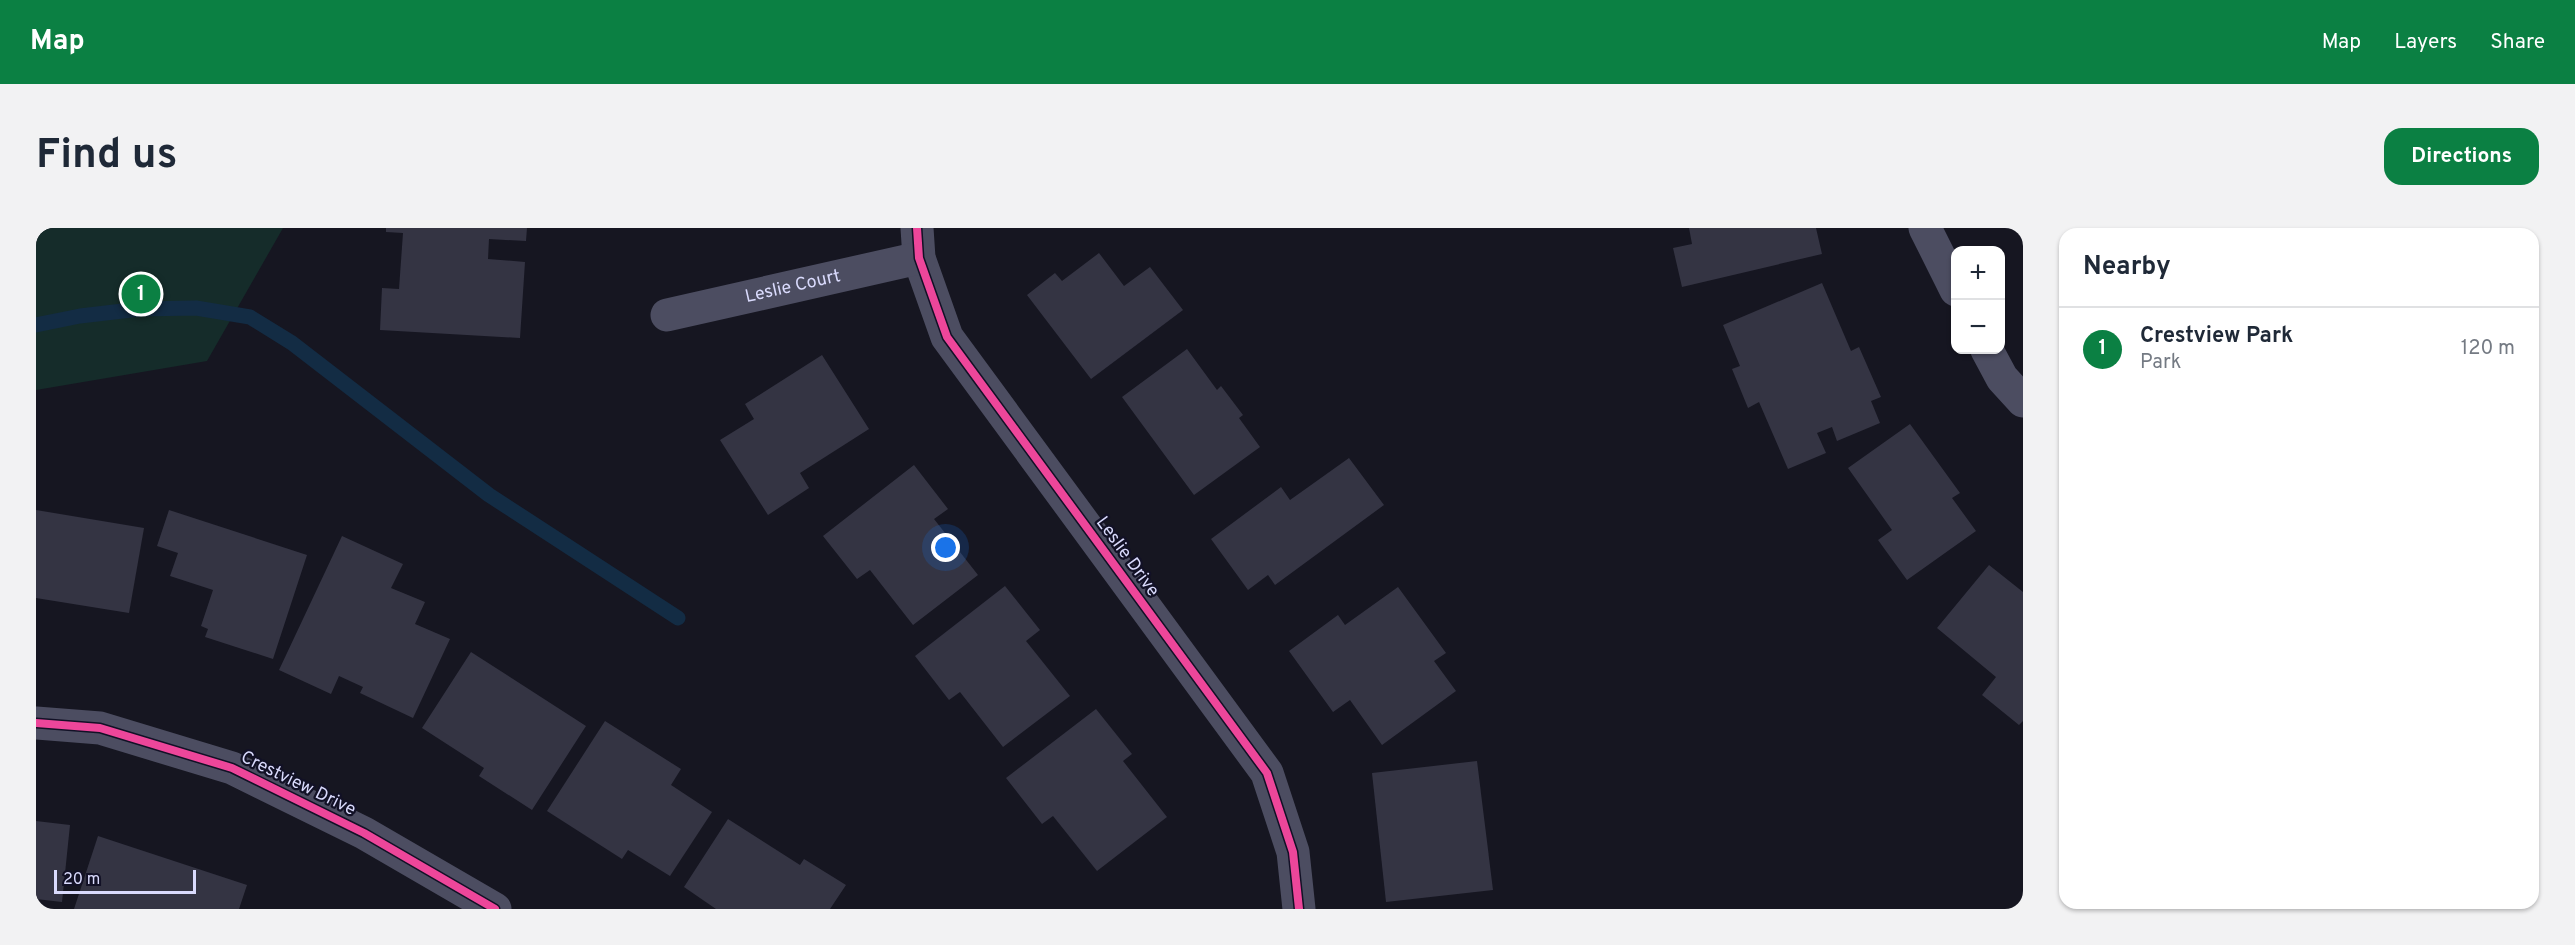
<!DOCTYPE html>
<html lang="en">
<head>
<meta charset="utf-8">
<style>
  :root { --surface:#fff; --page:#f2f2f3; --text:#1f2937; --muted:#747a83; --line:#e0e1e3; --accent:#0b8043 }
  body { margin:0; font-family:Overpass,sans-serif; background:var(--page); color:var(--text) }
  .controls { position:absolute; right:18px; top:18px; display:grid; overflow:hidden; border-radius:12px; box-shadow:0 2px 4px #0004 }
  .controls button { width:54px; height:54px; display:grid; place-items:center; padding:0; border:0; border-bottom:2px solid var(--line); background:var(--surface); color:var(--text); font:30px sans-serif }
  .scale { position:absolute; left:18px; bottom:15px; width:142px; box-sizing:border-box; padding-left:6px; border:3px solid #d9dafc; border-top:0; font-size:16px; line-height:21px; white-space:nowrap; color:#d9dafc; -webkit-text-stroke:4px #121126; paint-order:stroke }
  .you { position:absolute; left:910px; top:320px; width:21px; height:21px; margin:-15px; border:4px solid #fff; border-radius:50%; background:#1a73e8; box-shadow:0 0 0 9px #1a73e833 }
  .badge { display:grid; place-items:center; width:39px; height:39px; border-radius:50%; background:var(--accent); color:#fff; font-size:20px; font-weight:700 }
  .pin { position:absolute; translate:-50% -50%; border:3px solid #fff; box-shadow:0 2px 6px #0006 }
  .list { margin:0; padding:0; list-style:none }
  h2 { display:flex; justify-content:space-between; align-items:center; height:78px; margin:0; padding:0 24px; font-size:26px }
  h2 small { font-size:20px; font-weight:400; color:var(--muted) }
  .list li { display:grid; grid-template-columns:39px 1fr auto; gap:18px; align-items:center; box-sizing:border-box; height:84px; padding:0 24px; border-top:2px solid var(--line) }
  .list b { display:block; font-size:22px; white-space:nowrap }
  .list p { margin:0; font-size:20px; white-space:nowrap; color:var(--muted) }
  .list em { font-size:20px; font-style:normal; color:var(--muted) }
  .map { position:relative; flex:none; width:1987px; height:681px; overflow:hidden; border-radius:18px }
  header { display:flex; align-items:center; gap:36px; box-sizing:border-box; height:84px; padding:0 30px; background:var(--accent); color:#fff }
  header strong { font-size:28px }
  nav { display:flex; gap:33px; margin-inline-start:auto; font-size:21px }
  .intro { display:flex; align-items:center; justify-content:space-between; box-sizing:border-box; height:144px; padding:0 36px }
  h1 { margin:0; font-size:42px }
  .button { padding:15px 27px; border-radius:18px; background:var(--accent); color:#fff; font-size:21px; font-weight:700 }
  main { display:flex; gap:36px; padding:0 36px }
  aside { flex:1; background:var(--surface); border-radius:18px; box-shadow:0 2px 4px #0004 }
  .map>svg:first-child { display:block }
</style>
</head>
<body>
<header>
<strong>Map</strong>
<nav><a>Map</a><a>Layers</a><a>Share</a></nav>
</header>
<div class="intro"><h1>Find us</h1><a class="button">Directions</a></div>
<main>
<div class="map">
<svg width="1987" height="681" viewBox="0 0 1987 681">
  <rect width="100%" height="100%" fill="#161621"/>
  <!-- green -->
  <polygon fill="#152c2a" points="0,0 247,0 171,133 0,162"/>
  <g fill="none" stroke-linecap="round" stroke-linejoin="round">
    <!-- stream -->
    <polyline stroke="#132c44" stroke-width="15" points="0,97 44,88 104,81 160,80 214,89 256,115 453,267 642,390"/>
  </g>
  <!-- building -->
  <g fill="#343443">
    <polygon points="350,0 491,0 490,13 453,11 452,31 489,34 484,110 344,102 346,60 363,61 367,5 350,4"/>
    <polygon points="1653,0 1780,0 1786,26 1646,59 1637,20 1656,16"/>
    <polygon points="1063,25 1088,58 1114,39 1147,82 1055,151 991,67 1019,45 1026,53"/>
    <polygon points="1786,55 1815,123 1823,119 1845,169 1835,173 1844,195 1801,213 1796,199 1781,205 1790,225 1752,241 1723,174 1712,180 1696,141 1704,138 1687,97"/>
    <polygon points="1151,121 1181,162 1185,158 1207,187 1203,190 1224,219 1158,267 1086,169"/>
    <polygon points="786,127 833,201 764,245 773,260 732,287 684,212 718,191 709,176"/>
    <polygon points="1874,196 1924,265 1916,270 1940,303 1871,352 1842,312 1856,302 1812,240"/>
    <polygon points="1313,230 1348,277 1239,357 1232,347 1212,362 1175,311 1245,259 1254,272"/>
    <polygon points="878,237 912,281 898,291 942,347 877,397 834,342 821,351 787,308"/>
    <polygon points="0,282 108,300 93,385 0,370"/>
    <polygon points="133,282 271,327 237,431 169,409 172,401 165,398 177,362 134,348 142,325 121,318"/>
    <polygon points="306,308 367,336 355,360 389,374 379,396 414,411 377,490 324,465 327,459 303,448 295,466 243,442"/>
    <polygon points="1953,337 1987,364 1987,493 1983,497 1946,467 1960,449 1901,400"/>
    <polygon points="969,358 1004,402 990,413 1034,468 967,519 924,464 913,472 879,428"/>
    <polygon points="1362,359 1410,425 1398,433 1420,463 1346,517 1314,472 1297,484 1253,423 1302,387 1309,397"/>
    <polygon points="435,424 550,498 496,582 443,548 448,540 386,500"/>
    <polygon points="1060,481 1096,526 1087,533 1131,589 1061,643 1017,588 1006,596 970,550"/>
    <polygon points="569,493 645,541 635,557 676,584 634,648 592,622 586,631 511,583"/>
    <polygon points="1441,533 1457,662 1350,674 1336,545"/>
    <polygon points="692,591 764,637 768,631 810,657 794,681 680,681 648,659"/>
    <polygon points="0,593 34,597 26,674 0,671"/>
    <polygon points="62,608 211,657 203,681 38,681"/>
  </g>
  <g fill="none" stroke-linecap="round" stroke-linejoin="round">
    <!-- minor -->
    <g stroke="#4c4d61" stroke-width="33">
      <polyline points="881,0 883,30 911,109 1231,545 1257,624 1263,681"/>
      <polyline points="1889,0 1920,62"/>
      <path id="s1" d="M631 87 883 30"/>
      <polyline points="1951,122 1966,150 1987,173"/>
    </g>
    <!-- tertiary -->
    <polyline stroke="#4c4d61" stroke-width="33" points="0,495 64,500 196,540 328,605 459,681"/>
    <!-- cycleway casing -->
    <g stroke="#121126" stroke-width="11">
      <g id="cycleway">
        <polyline points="881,0 883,30 911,109 1231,545 1257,624 1263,681"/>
        <polyline points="0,495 64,500 196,540 328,605 459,681"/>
      </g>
    </g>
    <!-- cycleway -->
    <use href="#cycleway" stroke="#ed469a" stroke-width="8"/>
  </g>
  <g text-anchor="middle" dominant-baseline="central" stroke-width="4.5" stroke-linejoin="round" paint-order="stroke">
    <!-- street labels -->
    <g font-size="18" fill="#d9dafc" stroke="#121126">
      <text stroke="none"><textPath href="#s1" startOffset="129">Leslie Court</textPath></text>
      <text transform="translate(1091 329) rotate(54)">Leslie Drive</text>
      <text transform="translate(262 556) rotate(26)">Crestview Drive</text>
    </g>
  </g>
</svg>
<div class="controls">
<button>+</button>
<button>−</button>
</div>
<div class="scale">20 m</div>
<div class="you"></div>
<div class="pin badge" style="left:105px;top:66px">1</div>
</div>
<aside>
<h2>Nearby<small></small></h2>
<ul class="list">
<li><span class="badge">1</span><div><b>Crestview Park</b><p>Park</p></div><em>120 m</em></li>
</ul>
</aside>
</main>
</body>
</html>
